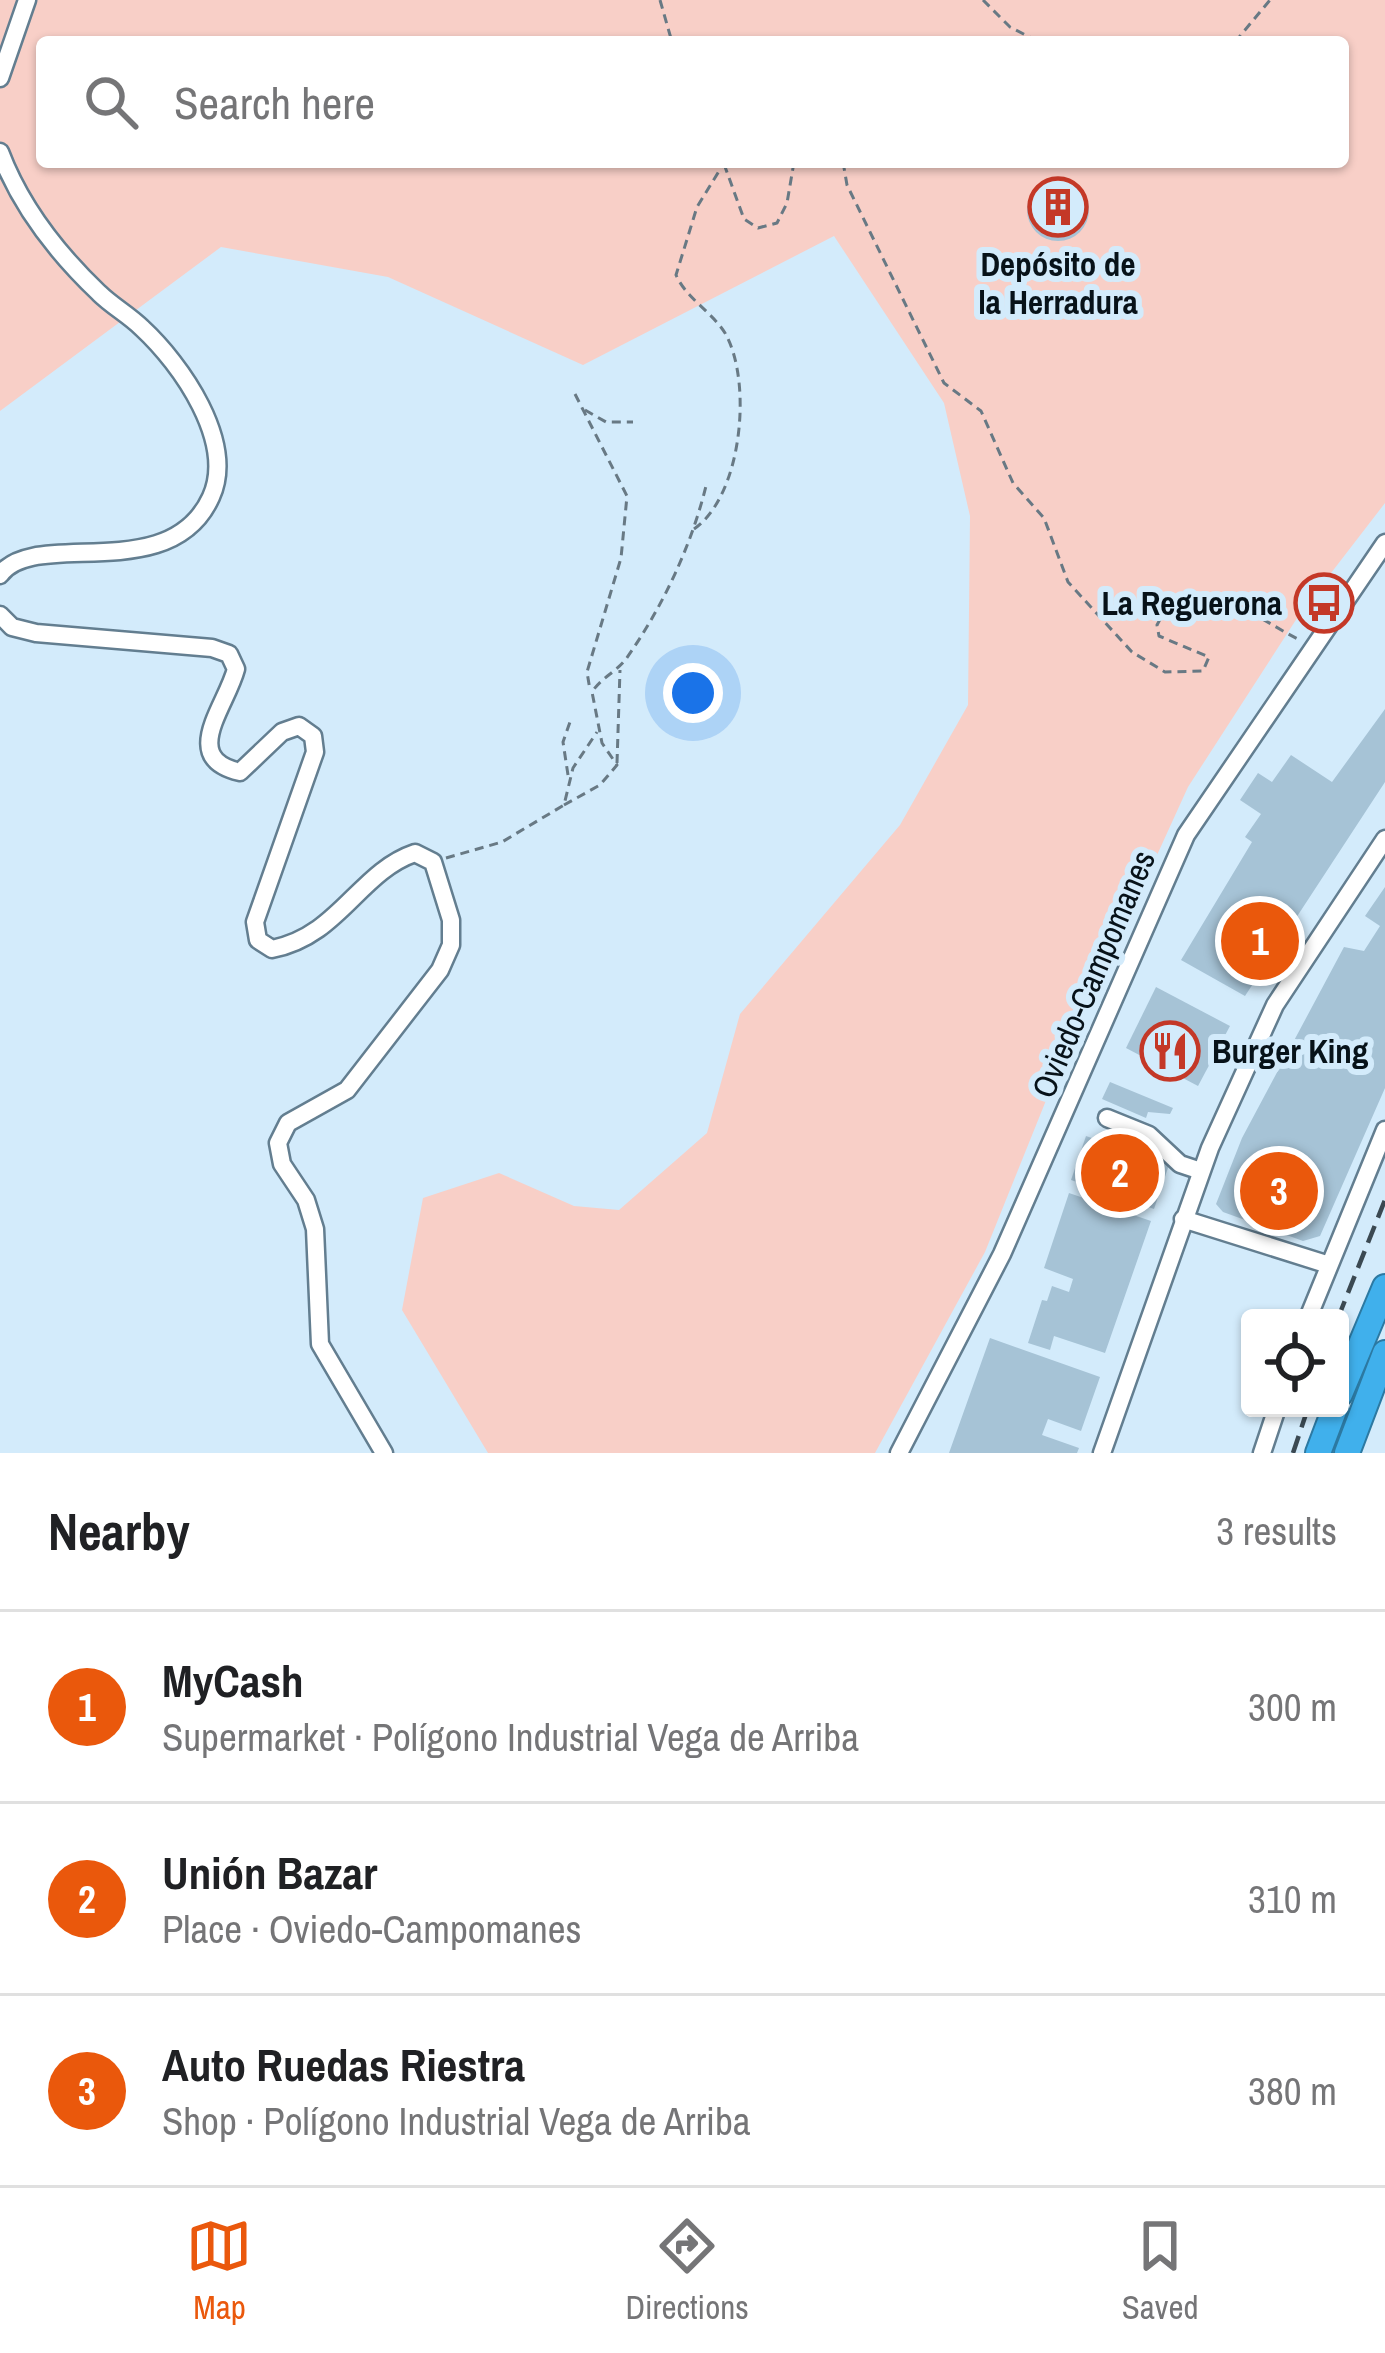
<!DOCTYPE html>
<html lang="en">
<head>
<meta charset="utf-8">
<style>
  :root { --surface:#fff; --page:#f6f6f6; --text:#202124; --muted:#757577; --line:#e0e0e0; --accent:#ea580c }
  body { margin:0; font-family:"Archivo Narrow",sans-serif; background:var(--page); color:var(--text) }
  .controls { position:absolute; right:36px; bottom:36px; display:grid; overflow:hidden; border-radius:12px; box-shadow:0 3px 9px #0004 }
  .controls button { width:108px; height:108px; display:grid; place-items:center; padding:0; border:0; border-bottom:3px solid var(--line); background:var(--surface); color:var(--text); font:60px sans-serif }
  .you { position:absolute; left:693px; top:693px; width:42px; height:42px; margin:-30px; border:9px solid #fff; border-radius:50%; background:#1a73e8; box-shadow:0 0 0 18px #1a73e833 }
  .badge { display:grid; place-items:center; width:78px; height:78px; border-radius:50%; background:var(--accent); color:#fff; font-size:39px; font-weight:700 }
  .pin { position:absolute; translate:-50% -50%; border:6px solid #fff; box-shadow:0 3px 12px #0006 }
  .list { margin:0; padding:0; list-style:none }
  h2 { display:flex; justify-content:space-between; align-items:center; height:156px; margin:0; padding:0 48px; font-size:51px }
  h2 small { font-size:39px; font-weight:400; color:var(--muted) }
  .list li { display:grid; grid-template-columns:78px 1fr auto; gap:36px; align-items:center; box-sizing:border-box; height:192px; padding:0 48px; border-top:3px solid var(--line) }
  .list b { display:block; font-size:45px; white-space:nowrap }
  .list p { margin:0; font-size:39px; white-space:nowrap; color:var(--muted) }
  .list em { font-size:39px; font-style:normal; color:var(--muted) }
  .icon { flex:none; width:66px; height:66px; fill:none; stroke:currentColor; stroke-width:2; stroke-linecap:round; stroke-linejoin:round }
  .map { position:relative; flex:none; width:1385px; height:1453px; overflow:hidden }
  .search { position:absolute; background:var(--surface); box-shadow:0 3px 9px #0004; left:36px; right:36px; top:36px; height:132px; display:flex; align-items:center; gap:30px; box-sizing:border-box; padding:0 42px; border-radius:12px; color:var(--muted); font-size:45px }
  .sheet { height:732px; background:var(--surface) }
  nav { display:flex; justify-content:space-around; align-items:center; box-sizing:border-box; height:168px; border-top:3px solid var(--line); background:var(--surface); font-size:33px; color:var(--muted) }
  nav a { display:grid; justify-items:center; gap:6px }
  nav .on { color:var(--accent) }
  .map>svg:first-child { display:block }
</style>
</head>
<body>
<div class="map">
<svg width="1385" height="1453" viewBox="0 0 1385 1453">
  <rect width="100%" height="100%" fill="#d3ebfb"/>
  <!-- green -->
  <path fill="#f8cfc7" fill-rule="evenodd" d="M0 0H1385V503L1301 612 1188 787 1051 1088 985 1252 875 1453H488L402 1310 423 1198 499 1173 574 1206 619 1210 707 1133 740 1014 900 825 968 705 970 516 944 403 834 236 583 365 388 277 221 247 0 411ZM42 42H1343V162H42Z"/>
  <!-- building -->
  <g fill="#a6c3d6">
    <circle cx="1058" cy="210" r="31"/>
    <polygon points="1385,709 1385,782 1245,996 1181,960 1252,842 1245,837 1261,814 1240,800 1258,773 1272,782 1291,755 1332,782"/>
    <polygon points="1385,887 1385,1088 1320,1236 1303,1241 1223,1212 1216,1204 1242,1138 1344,947 1364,951 1380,926 1365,916"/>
    <polygon points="1156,987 1230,1026 1198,1086 1126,1048"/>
    <polygon points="1110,1082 1173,1108 1170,1114 1148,1112 1146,1118 1102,1099"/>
    <polygon points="1086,1136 1169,1165 1154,1209 1071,1180"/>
    <polygon points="1069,1193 1151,1221 1105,1353 1054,1336 1050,1350 1028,1343 1042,1300 1047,1301 1052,1286 1069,1292 1073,1279 1044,1268"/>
    <polygon points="990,1338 1100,1377 1081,1431 1048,1419 1042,1435 1079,1448 1077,1453 949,1453"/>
  </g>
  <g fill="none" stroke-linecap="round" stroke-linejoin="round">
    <!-- minor casing -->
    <g stroke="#637e90" stroke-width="21">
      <g id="minor">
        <polyline points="0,78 27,0"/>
        <path d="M0 152C20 205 58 254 99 293 112 306 129 315 142 328 181 364 236 442 211 497 170 588 34 527 0 575"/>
        <path d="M0 615 12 627 36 633 212 648 229 654 236 669C226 707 179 758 240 772L282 732 299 726 313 736 315 752 255 922 258 940 272 949C339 936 359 872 415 853L433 862 451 920V945L440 970 347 1090 288 1123 278 1143 282 1164 306 1200 315 1229 320 1344 384 1453"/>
        <polyline points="1107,1118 1149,1135 1180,1164 1201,1171"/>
        <polyline points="1183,1219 1326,1264"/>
        <polyline points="1308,1318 1385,1130"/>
        <polyline points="899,1453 1002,1254 1186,835 1385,543"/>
        <polyline points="1102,1453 1210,1148 1275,1005 1385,839"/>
        <polyline points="1262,1453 1277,1408"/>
      </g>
    </g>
    <!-- highway casing -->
    <g stroke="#2c79a2" stroke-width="28">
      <g id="highway">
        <polyline points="1340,1394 1385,1287"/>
        <polyline points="1318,1453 1335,1408"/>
        <polyline points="1347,1453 1385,1353"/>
      </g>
    </g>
    <!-- path -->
    <g stroke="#687984" stroke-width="3" stroke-dasharray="9 6" stroke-linecap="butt">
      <polyline points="660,0 672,42"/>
      <polyline points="983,0 1010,27 1039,42"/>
      <polyline points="1235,42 1270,0"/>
      <path d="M843 162 847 185 944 383 981 411 1013 483 1044 518 1068 582 1132 652 1165 672 1203 671 1209 657 1159 636 1157 625 1164 612C1225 583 1254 618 1302 641"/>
      <polyline points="724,164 744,219 758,228 777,223 787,203 794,162"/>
      <polyline points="575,394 627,496 621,558 587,672 590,690"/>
      <polyline points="585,410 606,422 633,422"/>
      <path d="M694 529C742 496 753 382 725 333 712 312 686 298 676 275L697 207 724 163"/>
      <polyline points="617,763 620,670"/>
      <polyline points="568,775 563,742 570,722"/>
      <path d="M564 805 600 785 617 765 602 743 592 692C601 678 616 672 626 659 662 608 691 547 706 486"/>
      <polyline points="446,858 502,842 564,805 573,768 597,732"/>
    </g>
    <!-- minor -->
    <use href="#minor" stroke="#fff" stroke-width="16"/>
    <!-- highway -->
    <use href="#highway" stroke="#40b0ec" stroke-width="24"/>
    <!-- rail -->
    <g stroke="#3b4952" stroke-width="4.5" stroke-dasharray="18 9" stroke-linecap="butt">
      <polyline points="1338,1318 1385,1200"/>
      <polyline points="1293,1453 1308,1408"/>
    </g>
  </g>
  <!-- icons -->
  <defs>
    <g id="building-ring" transform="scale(3)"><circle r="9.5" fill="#d3ebfb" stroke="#c43827" stroke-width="1.5"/><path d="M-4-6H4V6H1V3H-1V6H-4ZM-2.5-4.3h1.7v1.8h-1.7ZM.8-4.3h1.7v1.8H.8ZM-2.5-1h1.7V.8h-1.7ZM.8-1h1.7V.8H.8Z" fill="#c43827"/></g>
    <g id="bus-ring" transform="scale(3)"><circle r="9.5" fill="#d3ebfb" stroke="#c43827" stroke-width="1.5"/><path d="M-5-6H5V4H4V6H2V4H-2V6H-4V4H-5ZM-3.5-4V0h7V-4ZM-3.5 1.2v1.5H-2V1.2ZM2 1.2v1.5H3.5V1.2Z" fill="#c43827"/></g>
    <g id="restaurant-ring" transform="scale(3)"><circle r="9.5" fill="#d3ebfb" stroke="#c43827" stroke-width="1.5"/><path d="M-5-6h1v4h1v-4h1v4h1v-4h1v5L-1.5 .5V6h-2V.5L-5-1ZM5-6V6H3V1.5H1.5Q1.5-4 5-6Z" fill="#c43827"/></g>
  </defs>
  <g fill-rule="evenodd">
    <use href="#building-ring" x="1058" y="207"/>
    <use href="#bus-ring" x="1324" y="603"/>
    <use href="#restaurant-ring" x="1170" y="1051"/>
  </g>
  <g text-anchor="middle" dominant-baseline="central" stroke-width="12" stroke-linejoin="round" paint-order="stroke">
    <!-- poi labels -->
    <g font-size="33" font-weight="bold" fill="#071219" stroke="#d3ebfb">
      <text x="1058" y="264">Depósito de<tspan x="1058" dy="38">la Herradura</tspan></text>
      <text x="1282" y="603" text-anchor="end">La Reguerona</text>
      <text x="1212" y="1051" text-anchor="start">Burger King</text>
    </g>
    <!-- street labels -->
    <g font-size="33" fill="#071219" stroke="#d3ebfb">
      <text transform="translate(1093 974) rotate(-67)">Oviedo-Campomanes</text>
    </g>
  </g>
</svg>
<div class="controls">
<button><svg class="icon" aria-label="locate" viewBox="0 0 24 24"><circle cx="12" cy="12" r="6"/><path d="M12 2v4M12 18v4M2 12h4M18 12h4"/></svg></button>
</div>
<div class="you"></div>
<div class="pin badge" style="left:1260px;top:941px">1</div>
<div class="pin badge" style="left:1120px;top:1173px">2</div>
<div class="pin badge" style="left:1279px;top:1191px">3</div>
<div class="search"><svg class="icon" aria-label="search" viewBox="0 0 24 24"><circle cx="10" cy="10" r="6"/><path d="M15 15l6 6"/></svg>Search here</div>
</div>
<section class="sheet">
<h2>Nearby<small>3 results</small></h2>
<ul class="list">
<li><span class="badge">1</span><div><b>MyCash</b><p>Supermarket · Polígono Industrial Vega de Arriba</p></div><em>300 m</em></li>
<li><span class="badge">2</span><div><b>Unión Bazar</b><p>Place · Oviedo-Campomanes</p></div><em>310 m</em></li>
<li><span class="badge">3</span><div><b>Auto Ruedas Riestra</b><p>Shop · Polígono Industrial Vega de Arriba</p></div><em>380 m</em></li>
</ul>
</section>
<nav>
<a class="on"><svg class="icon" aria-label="map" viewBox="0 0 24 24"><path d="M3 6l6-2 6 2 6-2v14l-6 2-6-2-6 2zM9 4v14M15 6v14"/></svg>Map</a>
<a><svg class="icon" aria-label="directions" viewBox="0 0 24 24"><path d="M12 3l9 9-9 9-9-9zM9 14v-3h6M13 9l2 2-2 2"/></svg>Directions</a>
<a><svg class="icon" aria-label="saved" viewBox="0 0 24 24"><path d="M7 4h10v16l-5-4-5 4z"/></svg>Saved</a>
</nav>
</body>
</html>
